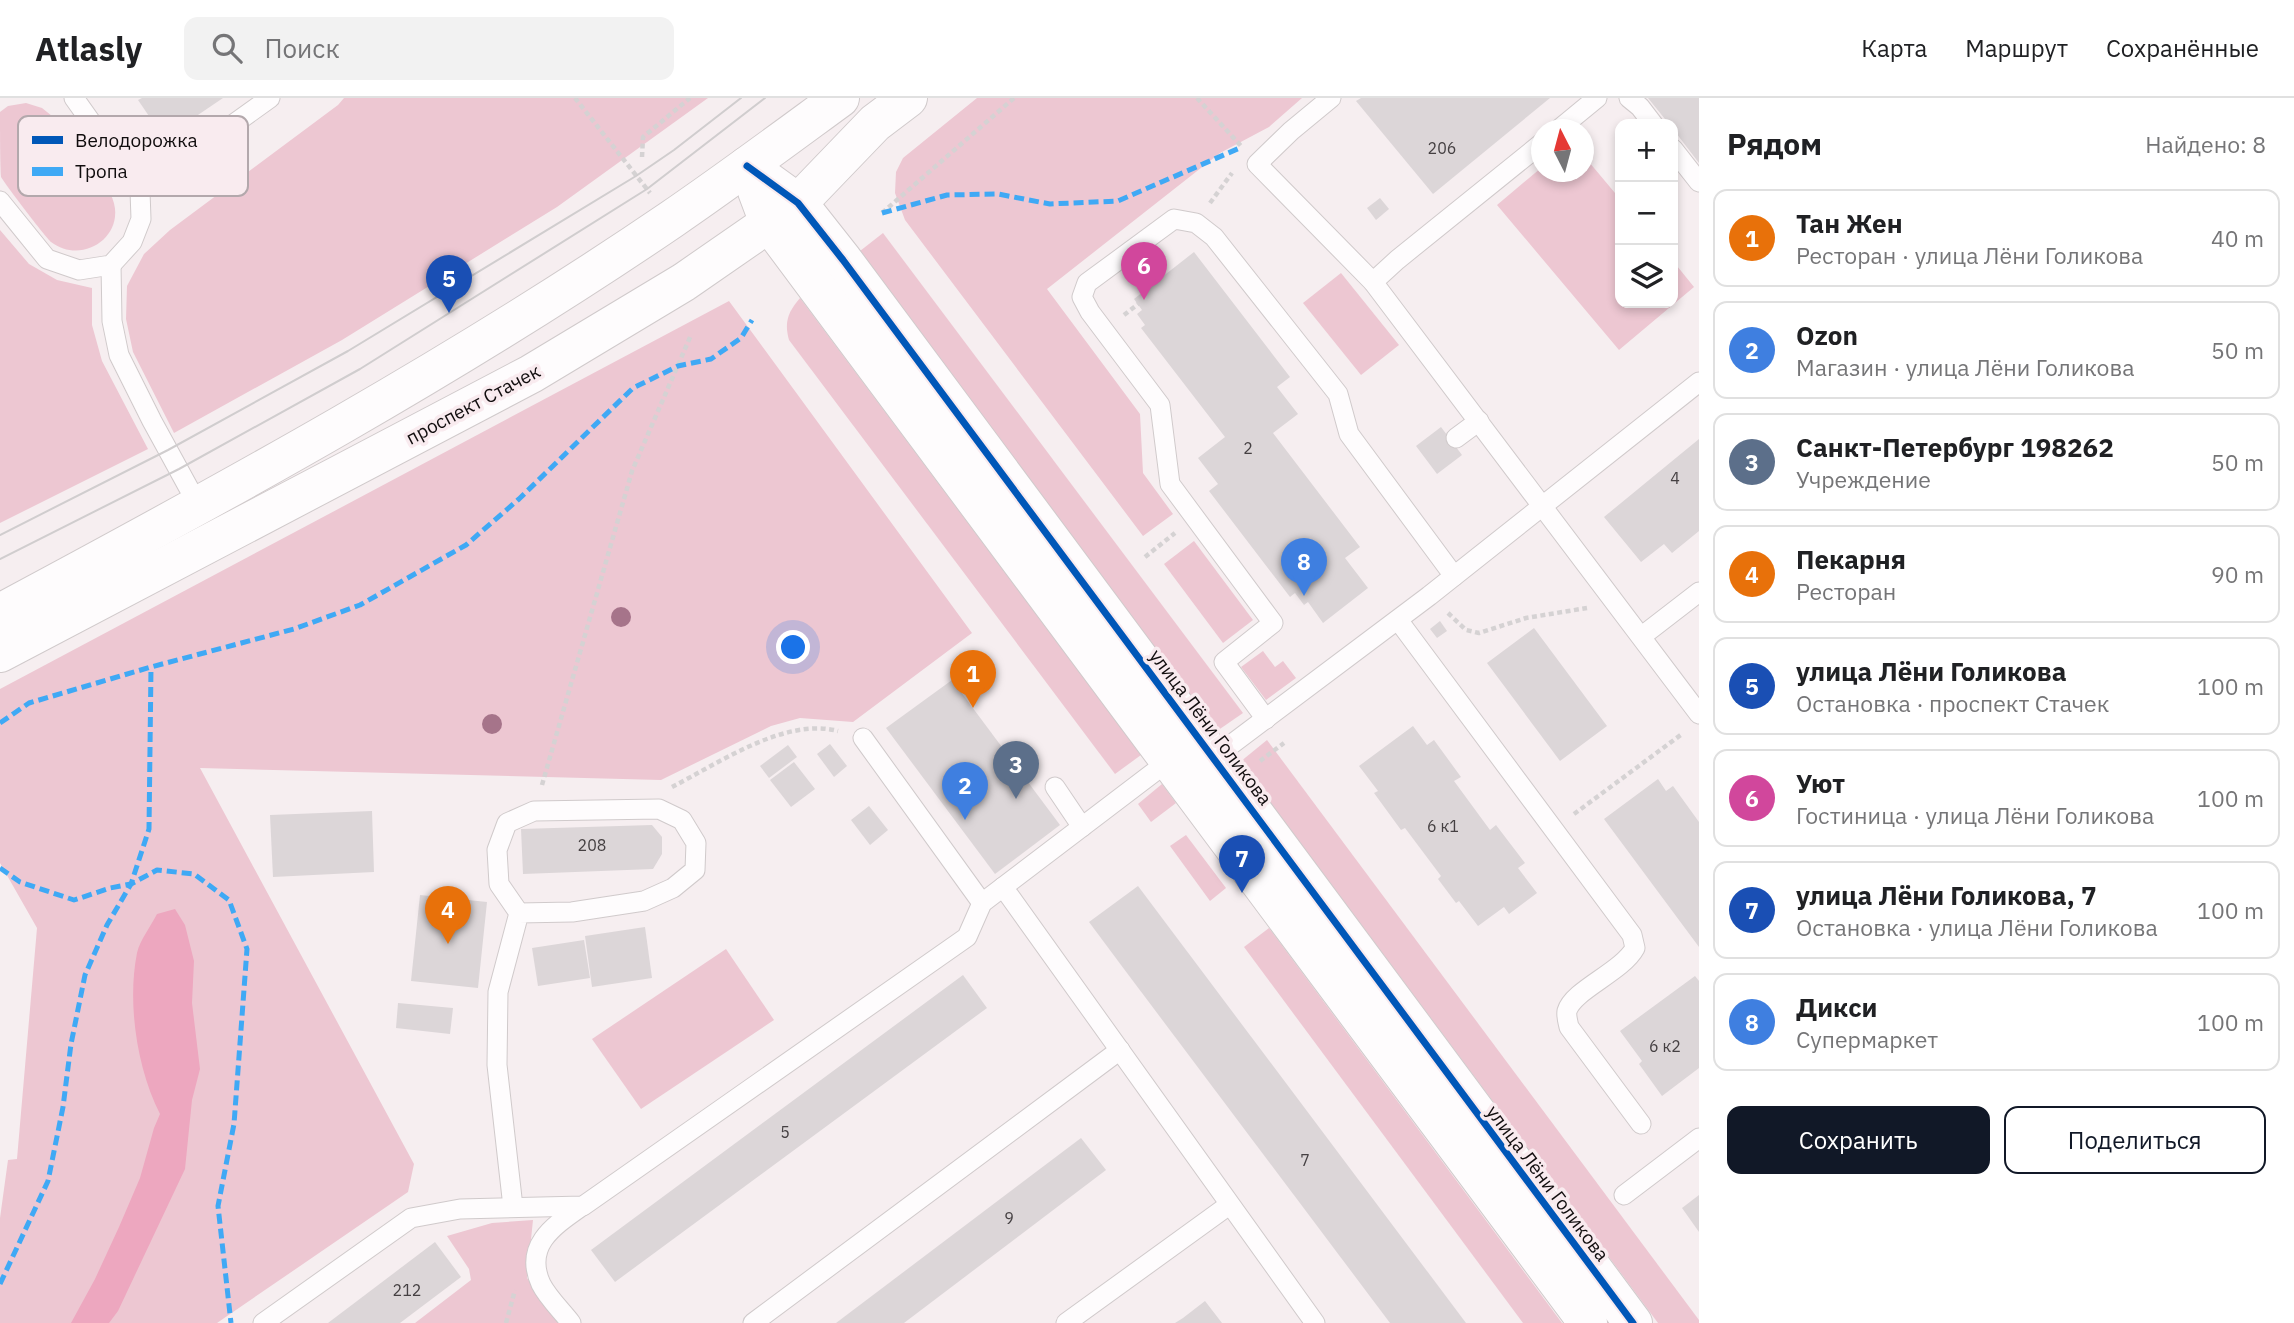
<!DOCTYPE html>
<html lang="ru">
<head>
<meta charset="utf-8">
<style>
  :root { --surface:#fff; --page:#f2f2f2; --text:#202124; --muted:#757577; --line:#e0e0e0; --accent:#111827 }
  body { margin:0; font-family:"IBM Plex Sans",sans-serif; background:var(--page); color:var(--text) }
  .controls { position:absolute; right:21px; top:21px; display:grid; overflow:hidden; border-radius:14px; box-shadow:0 4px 10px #0003 }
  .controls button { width:63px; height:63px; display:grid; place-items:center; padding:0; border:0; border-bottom:2px solid var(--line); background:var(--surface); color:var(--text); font:35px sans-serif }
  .compass { position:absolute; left:1531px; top:21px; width:63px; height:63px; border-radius:50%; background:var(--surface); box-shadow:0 4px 10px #0003; rotate:354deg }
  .you { position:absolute; left:794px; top:550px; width:24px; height:24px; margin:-18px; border:5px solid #fff; border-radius:50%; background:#1a73e8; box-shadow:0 0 0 10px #1a73e833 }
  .badge { display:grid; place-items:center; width:46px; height:46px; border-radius:50%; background:var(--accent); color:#fff; font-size:23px; font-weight:700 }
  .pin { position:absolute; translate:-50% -58px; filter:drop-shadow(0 2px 4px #0008) }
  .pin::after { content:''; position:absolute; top:37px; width:24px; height:21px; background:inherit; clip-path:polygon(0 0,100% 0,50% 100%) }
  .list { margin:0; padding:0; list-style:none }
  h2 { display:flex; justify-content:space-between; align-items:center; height:91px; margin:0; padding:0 28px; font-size:30px }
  h2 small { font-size:23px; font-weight:400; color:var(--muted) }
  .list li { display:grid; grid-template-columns:46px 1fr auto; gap:21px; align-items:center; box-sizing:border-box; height:98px; margin:0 14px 14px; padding:0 14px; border:2px solid var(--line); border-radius:14px }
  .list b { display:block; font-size:26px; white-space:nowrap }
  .list p { margin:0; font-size:23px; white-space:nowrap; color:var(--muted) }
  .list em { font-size:23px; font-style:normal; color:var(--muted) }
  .actions { display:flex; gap:14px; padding:21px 28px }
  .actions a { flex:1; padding:16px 0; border:2px solid var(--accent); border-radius:14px; text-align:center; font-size:24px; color:var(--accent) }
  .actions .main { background:var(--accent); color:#fff }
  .icon { flex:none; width:38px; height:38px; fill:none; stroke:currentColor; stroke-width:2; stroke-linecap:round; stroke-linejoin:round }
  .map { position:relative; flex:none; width:1699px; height:1225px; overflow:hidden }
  header { display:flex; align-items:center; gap:42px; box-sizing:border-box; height:98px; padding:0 35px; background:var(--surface); border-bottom:2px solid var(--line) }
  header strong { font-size:33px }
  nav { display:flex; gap:38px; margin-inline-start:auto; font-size:24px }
  .search { width:490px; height:63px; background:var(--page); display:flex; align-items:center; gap:18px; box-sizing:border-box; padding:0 24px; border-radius:14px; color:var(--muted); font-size:26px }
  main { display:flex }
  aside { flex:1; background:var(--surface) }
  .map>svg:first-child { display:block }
</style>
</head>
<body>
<header>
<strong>Atlasly</strong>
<div class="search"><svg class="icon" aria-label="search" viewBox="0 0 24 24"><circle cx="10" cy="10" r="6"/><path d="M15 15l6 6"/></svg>Поиск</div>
<nav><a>Карта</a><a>Маршрут</a><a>Сохранённые</a></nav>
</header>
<main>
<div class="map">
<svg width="1699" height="1225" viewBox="0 0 1699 1225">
  <rect width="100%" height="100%" fill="#f6eef0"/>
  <!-- green -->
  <g fill="#edc7d2">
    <polygon points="344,0 708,0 557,109 342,242 174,335 133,254 126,221 127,188 144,156 170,132 338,7"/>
    <polygon points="977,0 1302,0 1269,29 1220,55 1047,191 1140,316 1143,375 1173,416 1143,438 905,122 895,95 896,74 903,60"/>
    <path d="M26 5 42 10 52 18 110 95C131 135 84 169 51 144 45 139 5 86 1 79 0 70 0 27 0 14L8 8Z"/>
    <polygon points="1584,58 1620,101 1620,205 1673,205 1673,163 1694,189 1619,252 1497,107 1541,70 1542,74 1584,74"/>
    <polygon points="0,132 29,166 57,182 92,190 92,227 102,263 148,351 0,425"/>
    <polygon points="883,135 1243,615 1217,633 860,153"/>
    <polygon points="1341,175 1399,247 1361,277 1303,205"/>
    <path d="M800 200 1141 657 1115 676 789 242C784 224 788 214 800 200Z"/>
    <polygon points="729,203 972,535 853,624 800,620 771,628 661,682 200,670 414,1066 408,1094 217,1225 0,1225 0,1120 8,1062 17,1061 37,830 0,765 0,591"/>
    <polygon points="1194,443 1253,522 1223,545 1164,466"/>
    <polygon points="1263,553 1275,569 1283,563 1296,580 1266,602 1241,569"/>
    <polygon points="1267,642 1699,1222 1699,1225 1658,1225 1240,664"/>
    <polygon points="1162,686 1176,705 1151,724 1138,706"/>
    <polygon points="1186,737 1226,790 1210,803 1170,748"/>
    <polygon points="1269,830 1562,1225 1523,1225 1244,849"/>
    <polygon points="726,851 774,922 641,1011 592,941"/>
    <polygon points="533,1122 527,1180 558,1225 415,1225 471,1182 469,1171 447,1138 492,1125"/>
  </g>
  <!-- water -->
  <path fill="#eda7bf" d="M175 811 185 827 194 863 192 905 200 971 192 1002 185 1071 118 1213 109 1225H71L95 1181 119 1129 140 1080 154 1030 160 1016C137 971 127 905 137 855 140 842 151 828 157 816Z"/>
  <!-- building -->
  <g fill="#dcd6d8">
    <polygon points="142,0 223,0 164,40 138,2"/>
    <polygon points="1361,0 1550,0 1433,96 1356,3"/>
    <polygon points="1648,0 1699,0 1699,65 1673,31 1673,26 1669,26"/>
    <polygon points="1380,100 1389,111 1376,122 1367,110"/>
    <polygon points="1194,154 1290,279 1277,289 1298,316 1273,335 1360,449 1345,460 1368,490 1323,525 1308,504 1304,507 1295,495 1290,499 1209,393 1218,386 1198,360 1225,339 1141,230 1145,227 1137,216 1142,212 1134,201"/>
    <polygon points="1441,329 1462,357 1437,376 1416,348"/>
    <polygon points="1699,341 1699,433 1672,455 1664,446 1641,464 1604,419"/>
    <polygon points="1440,523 1447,533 1437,540 1430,531"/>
    <polygon points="1534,530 1607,628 1560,663 1487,565"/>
    <polygon points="952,582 1060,727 995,776 886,630"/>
    <polygon points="1413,628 1427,647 1434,642 1461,679 1454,683 1490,732 1496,727 1525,765 1518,770 1537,795 1509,816 1504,809 1478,828 1459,803 1456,805 1438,781 1441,778 1405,730 1401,732 1374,695 1378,693 1359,668"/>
    <polygon points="830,646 847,668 834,679 817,656"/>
    <polygon points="788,647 797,659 769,680 760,668"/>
    <polygon points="794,664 815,691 791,709 770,682"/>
    <polygon points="1658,681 1666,693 1673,688 1699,724 1699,849 1604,721"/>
    <polygon points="869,708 888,732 870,747 851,722"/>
    <polygon points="372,713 374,774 273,779 270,717"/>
    <polygon points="652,727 662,739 662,756 653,771 523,776 521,731"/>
    <polygon points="1138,788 1466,1225 1390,1225 1121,867 1089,824"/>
    <polygon points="420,797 487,804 478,890 411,883"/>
    <polygon points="645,829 652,880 592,889 585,838"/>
    <polygon points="584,842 590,880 538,888 532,850"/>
    <polygon points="963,877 987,910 615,1184 591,1152"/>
    <polygon points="1695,878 1699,883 1699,970 1662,998 1639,966 1642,963 1620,933"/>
    <polygon points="398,905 453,910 450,936 396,930"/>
    <polygon points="1081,1040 1106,1072 904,1225 836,1225"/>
    <polygon points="1699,1097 1699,1134 1682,1110"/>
    <polygon points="435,1144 461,1179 400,1225 328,1225"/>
    <polygon points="1205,1203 1222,1225 1175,1225 1183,1220"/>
  </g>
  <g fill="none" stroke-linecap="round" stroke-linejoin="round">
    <!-- service casing -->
    <g stroke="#d0cacb" stroke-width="21">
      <g id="service">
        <polyline points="1331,0 1291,33 1257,66 1373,184 1699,616"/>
        <polyline points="1629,0 1640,9 1653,26"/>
        <polyline points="1558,32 1597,0"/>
        <polyline points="1673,51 1699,84"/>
        <polyline points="140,93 270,0"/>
        <polyline points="0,103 47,161 79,172 111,167 132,144 141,121 140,93 74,0"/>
        <polyline points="111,167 112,223 119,257 152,323 198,407"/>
        <polyline points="1373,184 1397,162 1542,45"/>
        <polyline points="1456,340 1479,323"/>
        <path d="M1398 522 1632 837 1635 850C1622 874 1573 892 1567 913 1566 918 1568 924 1569 929L1641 1026"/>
        <polyline points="1642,538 1699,494"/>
        <polyline points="1266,621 1224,564 1273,525 1170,386 1160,307 1090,214 1082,199 1087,185 1174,121 1196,125 1214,139 1338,296 1349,336 1454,478"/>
        <polyline points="863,640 982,805"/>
        <polyline points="1208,664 1429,498 1699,284"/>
        <polyline points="1055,689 1082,729"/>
        <polyline points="1003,789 1315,1225"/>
        <polyline points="1624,1097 1699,1040"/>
        <polyline points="513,1109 497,967 498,894 519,815 499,786 497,752 507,725 534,713 659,711 682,722 696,745 695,772 673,790 644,803 572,814 519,815"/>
        <polyline points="263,1225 411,1120 460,1111 583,1108 967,839 982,805 1174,659"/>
        <path d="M571 1225C562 1213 548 1200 541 1186 523 1147 555 1127 582 1108"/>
        <polyline points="753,1225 1120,952"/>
        <polyline points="1066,1225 1229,1107"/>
      </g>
    </g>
    <!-- tertiary casing -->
    <g stroke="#d0cacb" stroke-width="40">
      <g id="tertiary">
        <polyline points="747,68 798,105 843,162 1633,1225"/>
        <polyline points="757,93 769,125 1588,1225"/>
      </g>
    </g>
    <!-- primary casing -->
    <g stroke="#d0cacb" stroke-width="40">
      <g id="primary">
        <path d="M0 515C228 393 458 267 672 121 729 82 784 41 840 0"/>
        <polyline points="0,555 531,276 684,184 798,105 875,25 908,0"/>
      </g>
    </g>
    <!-- path -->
    <g stroke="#d5d2d3" stroke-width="4.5" stroke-dasharray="5 3.5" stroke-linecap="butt">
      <polyline points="575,0 650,95"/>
      <polyline points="1197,0 1241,48"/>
      <polyline points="642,59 643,39 690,0"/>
      <polyline points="1210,105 1232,75"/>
      <polyline points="882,115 1014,0"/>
      <polyline points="1124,217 1138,206"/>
      <polyline points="1145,459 1175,435"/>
      <polyline points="1448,515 1466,532 1479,535 1526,520 1587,510"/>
      <polyline points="1260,663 1284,645"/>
      <polyline points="542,687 632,373 691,237"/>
      <path d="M672 689C719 665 785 619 838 633"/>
      <polyline points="1574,716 1682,636"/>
      <polyline points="506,1225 515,1192"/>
    </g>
    <!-- service -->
    <use href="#service" stroke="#fefcfd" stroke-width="19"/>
    <!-- tertiary -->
    <use href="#tertiary" stroke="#fefcfd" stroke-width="38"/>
    <!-- primary -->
    <use href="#primary" stroke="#fefcfd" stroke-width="38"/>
    <!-- tram -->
    <g stroke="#d0cdce" stroke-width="2">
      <polyline points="0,437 168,352 348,253 636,78 674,52 741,0"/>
      <polyline points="0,461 179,371 360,271 647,91 765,0"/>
    </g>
    <!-- quiet -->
    <g stroke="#3fa9f5" stroke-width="5" stroke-dasharray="10 5" stroke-linecap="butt">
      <polyline points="882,115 947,97 998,96 1050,106 1118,103 1242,49"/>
      <polyline points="0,625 29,605 151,569 294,531 360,507 466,447 519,401 633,290 678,268 711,261 741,240 752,222"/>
      <polyline points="0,770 20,784 74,802 110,790 131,786 157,772 194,776 229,802 247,851 234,1026 218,1108 231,1225"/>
      <polyline points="0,1186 48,1083 63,1009 71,946 85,877 107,827 131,786 149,731 151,569"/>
    </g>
    <!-- cycleway casing -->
    <g stroke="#f9ebef" stroke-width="11">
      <polyline id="cycleway" points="747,68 798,105 843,162 1633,1225"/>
    </g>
    <!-- cycleway -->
    <use href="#cycleway" stroke="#0057b8" stroke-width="7"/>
  </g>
  <!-- trees -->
  <g fill="#a6748a">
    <circle cx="621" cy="519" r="10"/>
    <circle cx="492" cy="626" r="10"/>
  </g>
  <g text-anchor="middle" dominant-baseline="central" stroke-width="7" stroke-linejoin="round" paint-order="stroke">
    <!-- number labels -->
    <g font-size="16" fill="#454042">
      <text x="1442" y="50">206</text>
      <text x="1248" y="350">2</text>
      <text x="1675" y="380">4</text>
      <text x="1443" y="728">6 к1</text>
      <text x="592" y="747">208</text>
      <text x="1665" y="948">6 к2</text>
      <text x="785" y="1034">5</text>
      <text x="1305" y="1062">7</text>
      <text x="1009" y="1120">9</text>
      <text x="407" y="1192">212</text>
    </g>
    <!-- street labels -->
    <g font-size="19" fill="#110d0e" stroke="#f9ebef">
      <text transform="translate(473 306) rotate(-28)">проспект Стачек</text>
      <text transform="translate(1211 629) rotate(53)">улица Лёни Голикова</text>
      <text transform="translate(1548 1085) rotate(53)">улица Лёни Голикова</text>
    </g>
  </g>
  <!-- legend -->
  <rect x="18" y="18" width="230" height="80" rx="10" fill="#f9ebef" stroke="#b3a8ac" stroke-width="2"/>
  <rect x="32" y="38" width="31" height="8" fill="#0057b8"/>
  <rect x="32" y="69" width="31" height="9" fill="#3fa9f5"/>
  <g font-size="19" fill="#110d0e">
    <text x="75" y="49">Велодорожка</text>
    <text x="75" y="80">Тропа</text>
  </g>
</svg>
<div class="controls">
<button>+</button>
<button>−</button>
<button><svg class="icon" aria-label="layers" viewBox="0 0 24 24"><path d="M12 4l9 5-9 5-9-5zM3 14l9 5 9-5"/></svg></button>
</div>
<svg class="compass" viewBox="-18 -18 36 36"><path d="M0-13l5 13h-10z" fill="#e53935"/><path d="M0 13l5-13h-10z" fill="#757577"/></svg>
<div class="you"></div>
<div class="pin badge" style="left:973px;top:610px;background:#e8710a">1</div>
<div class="pin badge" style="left:965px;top:722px;background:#3f7fe0">2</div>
<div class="pin badge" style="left:1016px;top:701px;background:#5c6f8a">3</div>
<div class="pin badge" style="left:448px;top:846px;background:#e8710a">4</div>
<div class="pin badge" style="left:449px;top:215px;background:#1a4fb4">5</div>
<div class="pin badge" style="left:1144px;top:202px;background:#d1479c">6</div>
<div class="pin badge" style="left:1242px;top:795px;background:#1a4fb4">7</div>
<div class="pin badge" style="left:1304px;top:498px;background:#3f7fe0">8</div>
</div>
<aside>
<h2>Рядом<small>Найдено: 8</small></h2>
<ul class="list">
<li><span class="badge" style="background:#e8710a">1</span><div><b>Тан Жен</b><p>Ресторан · улица Лёни Голикова</p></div><em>40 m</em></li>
<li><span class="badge" style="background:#3f7fe0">2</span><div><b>Ozon</b><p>Магазин · улица Лёни Голикова</p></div><em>50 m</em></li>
<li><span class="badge" style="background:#5c6f8a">3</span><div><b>Санкт-Петербург 198262</b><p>Учреждение</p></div><em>50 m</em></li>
<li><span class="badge" style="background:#e8710a">4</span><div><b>Пекарня</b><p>Ресторан</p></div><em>90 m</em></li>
<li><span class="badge" style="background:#1a4fb4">5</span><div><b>улица Лёни Голикова</b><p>Остановка · проспект Стачек</p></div><em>100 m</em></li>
<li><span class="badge" style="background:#d1479c">6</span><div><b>Уют</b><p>Гостиница · улица Лёни Голикова</p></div><em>100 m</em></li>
<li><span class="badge" style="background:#1a4fb4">7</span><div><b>улица Лёни Голикова, 7</b><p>Остановка · улица Лёни Голикова</p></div><em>100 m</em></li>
<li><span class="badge" style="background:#3f7fe0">8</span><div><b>Дикси</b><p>Супермаркет</p></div><em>100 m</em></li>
</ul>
<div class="actions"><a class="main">Сохранить</a><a>Поделиться</a></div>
</aside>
</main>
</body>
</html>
